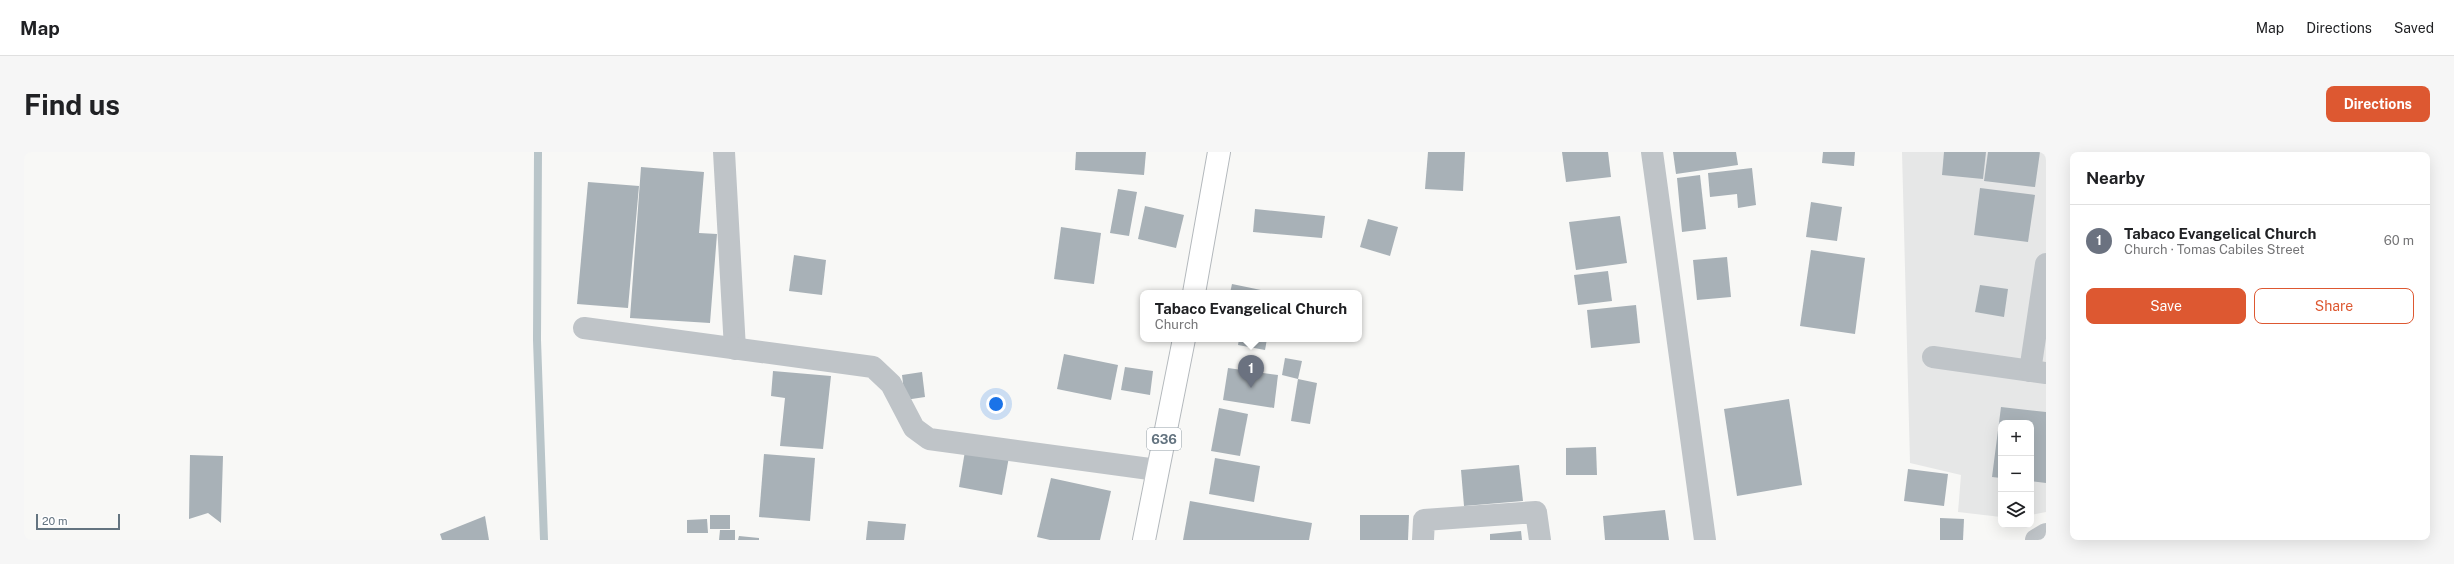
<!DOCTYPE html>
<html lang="en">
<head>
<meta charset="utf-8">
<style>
  :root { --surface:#fff; --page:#f6f6f6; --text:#202124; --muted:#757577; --line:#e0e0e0; --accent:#dd5831 }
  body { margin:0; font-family:"Public Sans",sans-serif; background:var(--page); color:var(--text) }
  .controls { position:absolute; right:12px; bottom:12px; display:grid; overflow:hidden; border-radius:8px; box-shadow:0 4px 16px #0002 }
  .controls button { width:36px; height:36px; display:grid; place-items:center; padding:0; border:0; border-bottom:1px solid var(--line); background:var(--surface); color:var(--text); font:20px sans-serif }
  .scale { position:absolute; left:12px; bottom:10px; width:84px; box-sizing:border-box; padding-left:4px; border:2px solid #647480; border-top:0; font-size:11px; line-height:14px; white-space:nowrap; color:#647480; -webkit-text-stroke:3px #fff; paint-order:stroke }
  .you { position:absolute; left:972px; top:252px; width:14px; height:14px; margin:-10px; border:3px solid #fff; border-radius:50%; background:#1a73e8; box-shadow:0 0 0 6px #1a73e833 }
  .badge { display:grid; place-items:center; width:26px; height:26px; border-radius:50%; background:var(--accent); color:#fff; font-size:13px; font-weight:700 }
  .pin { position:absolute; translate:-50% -33px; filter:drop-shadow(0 1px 2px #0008) }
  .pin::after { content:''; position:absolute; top:21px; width:14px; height:12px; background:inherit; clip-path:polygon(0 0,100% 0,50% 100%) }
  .popup { position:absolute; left:1116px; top:138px; width:222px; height:52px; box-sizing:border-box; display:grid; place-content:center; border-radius:8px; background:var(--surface); filter:drop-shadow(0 1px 3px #0005); font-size:13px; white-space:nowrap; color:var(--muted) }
  .popup b { font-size:15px; color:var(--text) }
  .popup::after { content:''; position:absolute; left:50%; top:100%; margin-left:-8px; border:8px solid transparent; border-top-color:var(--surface) }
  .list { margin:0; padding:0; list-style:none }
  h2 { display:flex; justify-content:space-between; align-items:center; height:52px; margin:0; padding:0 16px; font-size:17px }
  h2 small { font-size:13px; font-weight:400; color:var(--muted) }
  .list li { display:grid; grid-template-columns:26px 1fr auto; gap:12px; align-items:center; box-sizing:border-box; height:72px; padding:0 16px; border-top:1px solid var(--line) }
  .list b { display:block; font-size:15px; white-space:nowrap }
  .list p { margin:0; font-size:13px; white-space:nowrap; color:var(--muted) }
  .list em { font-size:13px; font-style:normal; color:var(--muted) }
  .actions { display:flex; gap:8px; padding:12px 16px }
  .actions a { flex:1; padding:9px 0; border:1px solid var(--accent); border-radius:8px; text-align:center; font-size:14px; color:var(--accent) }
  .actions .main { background:var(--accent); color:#fff }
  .icon { flex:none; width:22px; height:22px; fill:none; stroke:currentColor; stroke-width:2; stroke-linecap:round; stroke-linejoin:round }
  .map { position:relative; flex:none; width:2022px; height:388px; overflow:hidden; border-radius:8px }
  header { display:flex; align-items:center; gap:24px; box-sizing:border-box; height:56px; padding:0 20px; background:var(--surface); border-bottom:1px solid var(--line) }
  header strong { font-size:19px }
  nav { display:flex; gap:22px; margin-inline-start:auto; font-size:14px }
  .intro { display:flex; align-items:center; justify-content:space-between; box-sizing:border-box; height:96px; padding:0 24px }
  h1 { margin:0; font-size:28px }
  .button { padding:10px 18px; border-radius:8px; background:var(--accent); color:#fff; font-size:14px; font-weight:700 }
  main { display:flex; gap:24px; padding:0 24px }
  aside { flex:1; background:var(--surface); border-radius:8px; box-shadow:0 4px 16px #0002 }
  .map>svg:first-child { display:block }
</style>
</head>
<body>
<header>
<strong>Map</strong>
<nav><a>Map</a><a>Directions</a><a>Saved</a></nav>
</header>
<div class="intro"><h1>Find us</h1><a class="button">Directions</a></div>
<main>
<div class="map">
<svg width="2022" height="388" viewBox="0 0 2022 388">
  <rect width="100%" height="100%" fill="#f8f8f6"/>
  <!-- built -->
  <polygon fill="#e6e7e7" points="1878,0 2022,0 2022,360 2007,363 2007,271 1977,271 1977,365 1934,360 1937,323 1886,311"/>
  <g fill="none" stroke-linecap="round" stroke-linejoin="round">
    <!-- stream -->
    <polyline stroke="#b9c5c9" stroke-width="8" points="514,0 513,188 520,388"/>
  </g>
  <!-- building -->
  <g fill="#a8b1b7">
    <polygon points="1052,0 1122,0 1120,23 1051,18"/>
    <polygon points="1404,0 1441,0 1439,39 1401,37"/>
    <polygon points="1538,0 1584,0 1587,25 1542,30"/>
    <polygon points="1649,0 1712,0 1714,13 1652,22"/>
    <polygon points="1799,0 1831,0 1830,14 1798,11"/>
    <polygon points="1920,0 1962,0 1959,27 1918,23"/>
    <polygon points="1964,0 2016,0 2011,35 1960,29"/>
    <polygon points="617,15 680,20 675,81 693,82 686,171 606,166"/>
    <polygon points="1728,16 1732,53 1714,56 1713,42 1686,45 1684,21"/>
    <polygon points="1676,23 1682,77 1658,80 1653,26"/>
    <polygon points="564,30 615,34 604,156 553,152"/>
    <polygon points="1956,36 2011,43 2004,90 1950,83"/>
    <polygon points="1094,37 1113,40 1105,84 1086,81"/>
    <polygon points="1787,50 1818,55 1813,89 1782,85"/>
    <polygon points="1121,54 1160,63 1152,96 1114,87"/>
    <polygon points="1231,57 1301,64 1298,86 1229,80"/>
    <polygon points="1596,64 1603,111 1552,118 1545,70"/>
    <polygon points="1344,67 1374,75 1366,104 1336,95"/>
    <polygon points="1037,75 1077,81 1070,132 1030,127"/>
    <polygon points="1787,98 1841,106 1831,182 1776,174"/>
    <polygon points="770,103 802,108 798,143 765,139"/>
    <polygon points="1703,105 1707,145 1673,148 1669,108"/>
    <polygon points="1584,119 1588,149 1554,153 1550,123"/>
    <polygon points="1208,132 1237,138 1236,141 1206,141"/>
    <polygon points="1956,133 1984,137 1980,165 1951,160"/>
    <polygon points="1612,153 1616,191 1567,196 1563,158"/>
    <polygon points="1215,187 1243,187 1241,198 1214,193"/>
    <polygon points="1040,202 1094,213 1087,248 1033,237"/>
    <polygon points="1261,206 1278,209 1274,227 1258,223"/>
    <polygon points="1101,215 1129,219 1126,243 1097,238"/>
    <polygon points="1204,216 1254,223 1250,256 1199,248"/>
    <polygon points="749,219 807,224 799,297 756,294 761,246 747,244"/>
    <polygon points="898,220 901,245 881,248 878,223"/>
    <polygon points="1274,227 1293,231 1286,272 1267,269"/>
    <polygon points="1765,247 1778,333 1713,344 1700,257"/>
    <polygon points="1977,255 2022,260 2022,331 2007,329 2007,271 1977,271 1977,326 1968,325"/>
    <polygon points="1195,256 1224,262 1216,304 1187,299"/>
    <polygon points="1572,295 1573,323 1542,323 1542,296"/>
    <polygon points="941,299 985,305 978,343 935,335"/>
    <polygon points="740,302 791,306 786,369 735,365"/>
    <polygon points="166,303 199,304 197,371 184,361 165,367"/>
    <polygon points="1191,306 1236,314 1230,350 1185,342"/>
    <polygon points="1495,313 1499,349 1440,354 1437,318"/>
    <polygon points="1884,317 1924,322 1920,354 1880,349"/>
    <polygon points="1027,326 1087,339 1076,388 1026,388 1013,385"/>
    <polygon points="1166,349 1288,371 1285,388 1159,388"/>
    <polygon points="1641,358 1645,388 1581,388 1579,364"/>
    <rect x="686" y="363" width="20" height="14"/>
    <polygon points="1336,363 1385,363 1384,388 1336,388"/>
    <polygon points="461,364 465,388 418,388 416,382"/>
    <polygon points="1916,366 1940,367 1939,388 1916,388"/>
    <polygon points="683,367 684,381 663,381 663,368"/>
    <polygon points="844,369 882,372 880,388 842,388"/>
    <polygon points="696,378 711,378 711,388 695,388"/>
    <polygon points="1497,379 1498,388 1466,388 1466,382"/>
    <polygon points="715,384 735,386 735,388 714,388"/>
  </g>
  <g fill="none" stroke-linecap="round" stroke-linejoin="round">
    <!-- major casing -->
    <g stroke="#b3b8bc" stroke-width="24">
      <g id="major">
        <polyline points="1170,141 1195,0"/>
        <polyline points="1120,388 1160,187"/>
      </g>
    </g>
    <!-- minor -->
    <g stroke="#bfc4c8" stroke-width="22">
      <polyline points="700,0 711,197"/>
      <polyline points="1628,0 1681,388"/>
      <polyline points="560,176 849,215 867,232 890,276 905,287 1133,318"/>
      <polyline points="1909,205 2022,221"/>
      <polyline points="2006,219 2022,112"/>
      <polyline points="1399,388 1400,368 1512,360 1516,388"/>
      <polyline points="2012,388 2022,382"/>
    </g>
    <!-- major -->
    <use href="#major" stroke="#fff" stroke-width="22"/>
  </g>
  <g text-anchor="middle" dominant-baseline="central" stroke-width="4" stroke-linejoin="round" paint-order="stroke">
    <!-- shield labels -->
    <rect fill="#fff" stroke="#929ea6" stroke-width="1" x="1123" y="276" width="34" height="22" rx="3"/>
    <g font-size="13" font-weight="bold" fill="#647480">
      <text x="1140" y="287">636</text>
    </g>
  </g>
</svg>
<div class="controls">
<button>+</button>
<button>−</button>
<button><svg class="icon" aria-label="layers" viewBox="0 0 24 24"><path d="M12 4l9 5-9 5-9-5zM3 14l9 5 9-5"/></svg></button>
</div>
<div class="scale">20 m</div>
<div class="you"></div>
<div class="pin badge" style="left:1227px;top:236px;background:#6b7280">1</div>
<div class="popup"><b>Tabaco Evangelical Church</b>Church</div>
</div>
<aside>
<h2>Nearby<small></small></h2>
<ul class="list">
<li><span class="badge" style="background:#6b7280">1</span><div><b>Tabaco Evangelical Church</b><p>Church · Tomas Cabiles Street</p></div><em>60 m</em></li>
</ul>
<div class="actions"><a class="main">Save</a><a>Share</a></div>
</aside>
</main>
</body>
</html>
